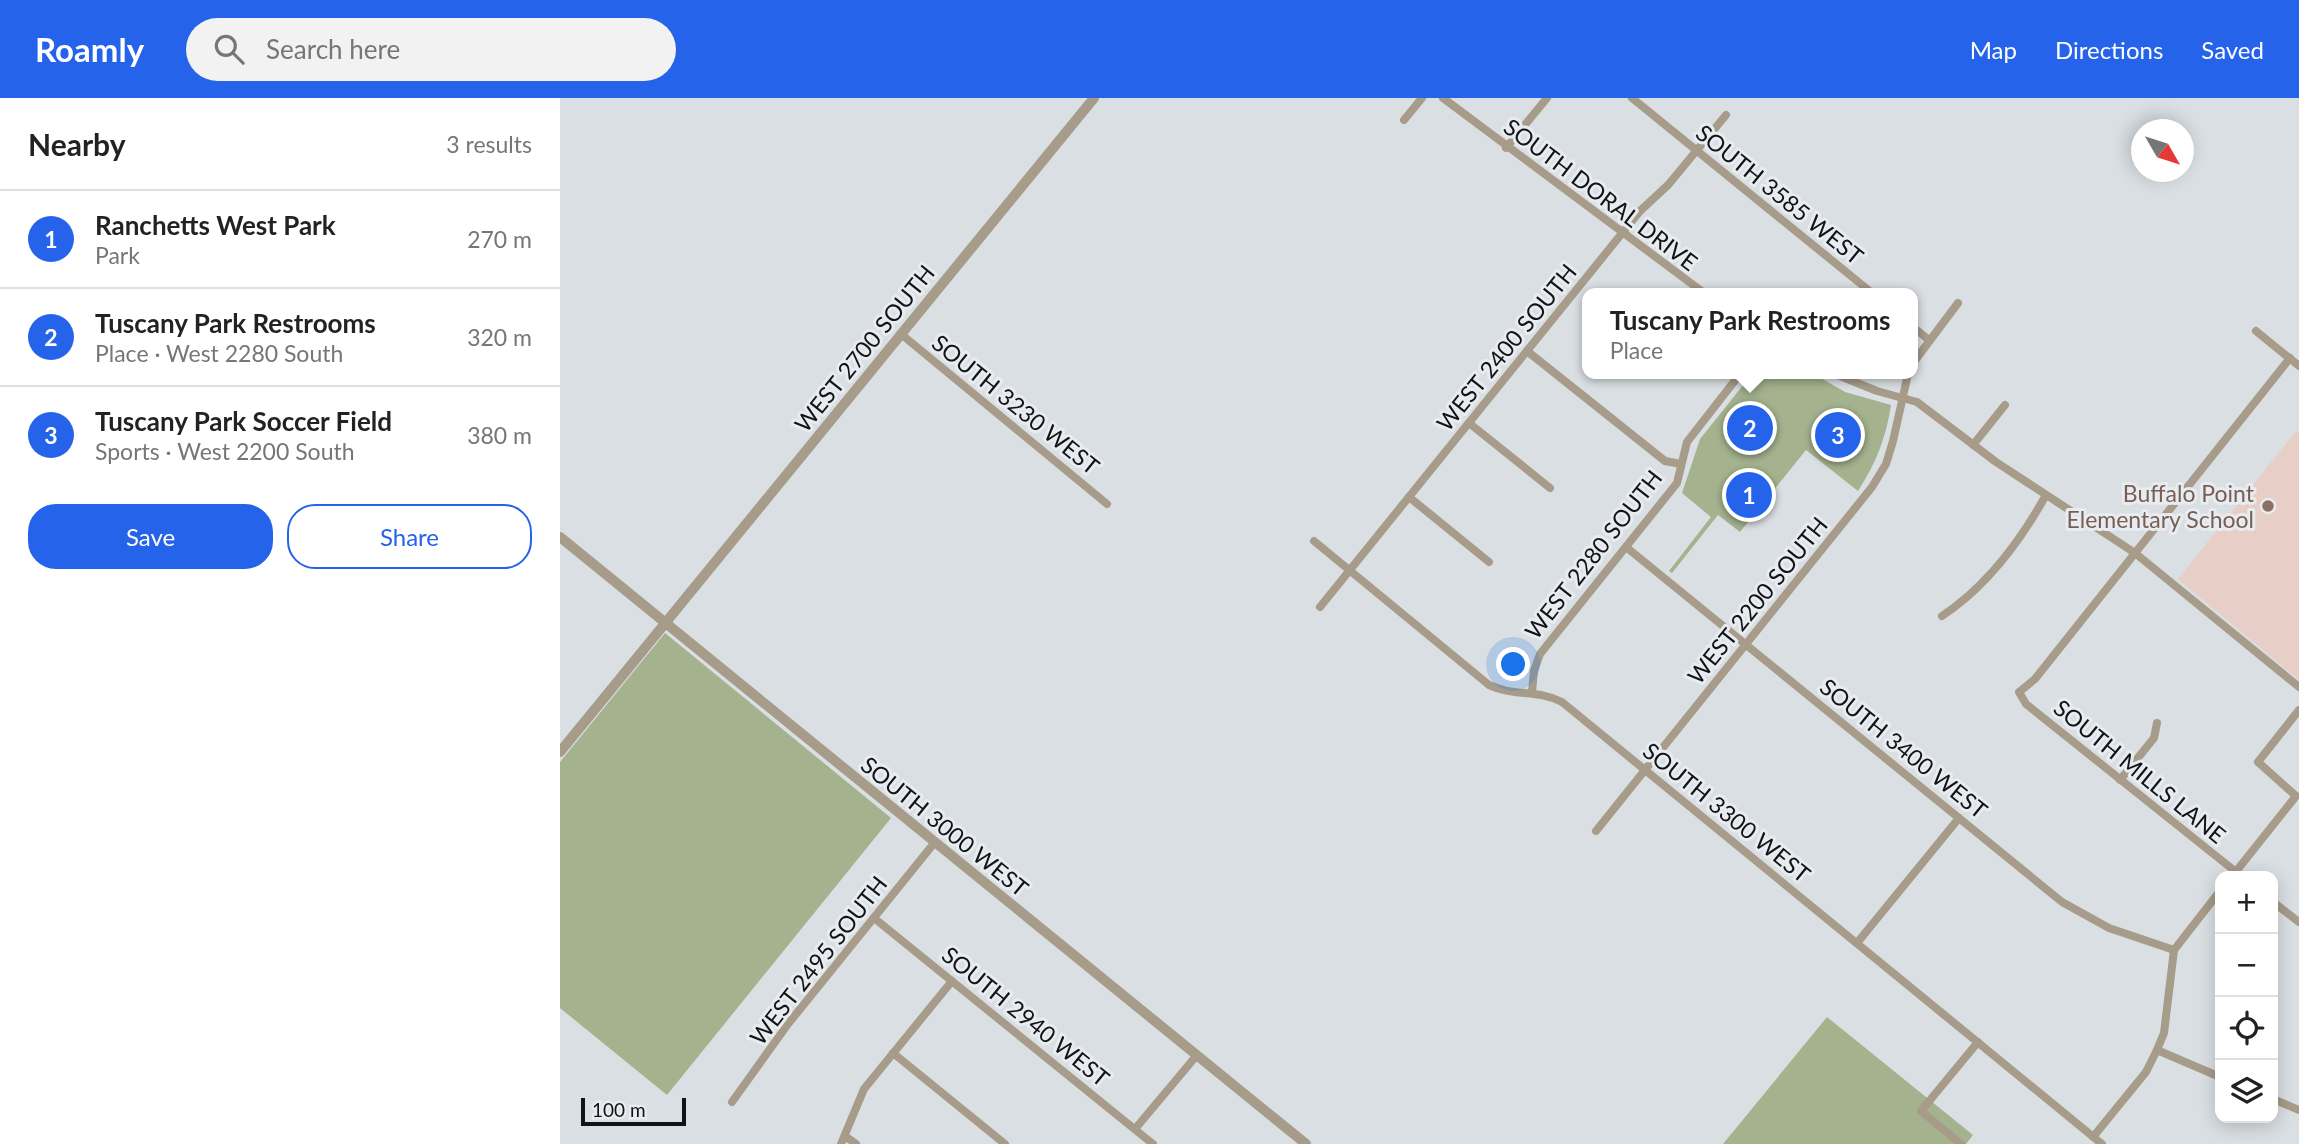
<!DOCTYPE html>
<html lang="en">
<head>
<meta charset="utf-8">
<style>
  :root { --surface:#fff; --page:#f2f2f2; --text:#222; --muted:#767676; --line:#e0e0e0; --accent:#2563eb }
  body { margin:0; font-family:Lato,sans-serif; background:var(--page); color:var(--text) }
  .controls { position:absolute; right:21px; bottom:21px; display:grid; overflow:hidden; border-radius:14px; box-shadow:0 4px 18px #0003 }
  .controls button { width:63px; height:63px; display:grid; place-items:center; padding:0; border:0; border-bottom:2px solid var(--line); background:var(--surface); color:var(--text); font:35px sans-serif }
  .compass { position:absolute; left:1571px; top:21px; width:63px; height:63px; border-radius:50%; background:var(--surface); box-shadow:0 4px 18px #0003; rotate:129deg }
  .scale { position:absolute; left:21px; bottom:18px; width:105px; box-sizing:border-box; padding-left:7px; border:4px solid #111314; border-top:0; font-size:19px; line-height:24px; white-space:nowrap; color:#111314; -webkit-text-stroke:5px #e8ecf0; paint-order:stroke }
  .you { position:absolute; left:954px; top:567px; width:24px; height:24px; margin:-18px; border:5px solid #fff; border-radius:50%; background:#1a73e8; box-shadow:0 0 0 10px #1a73e833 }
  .badge { display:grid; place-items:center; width:46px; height:46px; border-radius:50%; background:var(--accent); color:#fff; font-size:23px; font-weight:700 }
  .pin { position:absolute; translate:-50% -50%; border:4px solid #fff; box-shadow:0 2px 7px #0006 }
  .popup { position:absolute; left:1022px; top:190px; width:336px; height:91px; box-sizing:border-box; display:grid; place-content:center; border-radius:14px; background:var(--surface); filter:drop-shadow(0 2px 5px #0005); font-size:23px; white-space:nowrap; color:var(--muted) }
  .popup b { font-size:26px; color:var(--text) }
  .popup::after { content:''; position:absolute; left:50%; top:100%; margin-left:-14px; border:14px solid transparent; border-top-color:var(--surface) }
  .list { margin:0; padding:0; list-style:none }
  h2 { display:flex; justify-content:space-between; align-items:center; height:91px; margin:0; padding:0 28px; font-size:30px }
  h2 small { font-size:23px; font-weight:400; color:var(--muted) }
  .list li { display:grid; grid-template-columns:46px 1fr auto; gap:21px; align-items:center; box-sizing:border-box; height:98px; padding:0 28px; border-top:2px solid var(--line) }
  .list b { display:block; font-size:26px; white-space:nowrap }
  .list p { margin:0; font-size:23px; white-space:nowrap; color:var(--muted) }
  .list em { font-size:23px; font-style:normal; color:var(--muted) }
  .actions { display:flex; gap:14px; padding:21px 28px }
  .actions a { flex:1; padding:16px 0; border:2px solid var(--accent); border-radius:28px; text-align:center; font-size:24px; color:var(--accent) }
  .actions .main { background:var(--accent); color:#fff }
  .icon { flex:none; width:38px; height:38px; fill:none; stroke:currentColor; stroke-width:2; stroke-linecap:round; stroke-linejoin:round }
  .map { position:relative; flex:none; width:1739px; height:1046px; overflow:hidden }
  header { display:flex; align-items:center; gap:42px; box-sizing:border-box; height:98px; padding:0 35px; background:var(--accent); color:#fff }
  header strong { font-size:33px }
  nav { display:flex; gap:38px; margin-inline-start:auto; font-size:24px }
  .search { width:490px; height:63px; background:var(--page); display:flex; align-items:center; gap:18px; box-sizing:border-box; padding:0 24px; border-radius:38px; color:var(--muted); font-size:26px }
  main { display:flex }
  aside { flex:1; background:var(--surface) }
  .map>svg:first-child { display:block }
</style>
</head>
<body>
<header>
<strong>Roamly</strong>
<div class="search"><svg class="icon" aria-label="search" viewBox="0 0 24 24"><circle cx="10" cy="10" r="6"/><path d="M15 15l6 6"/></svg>Search here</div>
<nav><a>Map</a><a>Directions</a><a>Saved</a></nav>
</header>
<main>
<aside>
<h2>Nearby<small>3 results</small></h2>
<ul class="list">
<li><span class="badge">1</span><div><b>Ranchetts West Park</b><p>Park</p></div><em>270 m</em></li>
<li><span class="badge">2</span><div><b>Tuscany Park Restrooms</b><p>Place · West 2280 South</p></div><em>320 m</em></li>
<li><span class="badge">3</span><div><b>Tuscany Park Soccer Field</b><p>Sports · West 2200 South</p></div><em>380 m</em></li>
</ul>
<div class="actions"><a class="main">Save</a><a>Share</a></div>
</aside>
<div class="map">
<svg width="1739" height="1046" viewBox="0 0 1739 1046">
  <rect width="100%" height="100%" fill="#dadfe3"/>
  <!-- education -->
  <polygon fill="#e7cec7" points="1736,333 1739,335 1739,582 1618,481"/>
  <!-- green -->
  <g fill="#a4b28e">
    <path d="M1192 276H1254L1285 294 1331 307C1326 340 1316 365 1298 393L1246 352 1180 434 1158 417 1112 475 1109 473 1151 419 1122 395 1140 341Z"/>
    <polygon points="105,535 331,720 107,997 0,910 0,664"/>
    <polygon points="1267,919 1413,1037 1406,1046 1163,1046"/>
  </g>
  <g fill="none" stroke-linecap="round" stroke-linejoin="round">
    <!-- minor -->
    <g stroke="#a79b89" stroke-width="8">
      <polyline points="883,0 1144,195"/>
      <polyline points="1072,0 1312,195"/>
      <polyline points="844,22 862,0"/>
      <polyline points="946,50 987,0"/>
      <polyline points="1353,229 1369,242"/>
      <polyline points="1696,233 1739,268"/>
      <polyline points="341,236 547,406"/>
      <polyline points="967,253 1105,363 1121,366"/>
      <polyline points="1353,265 1398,205"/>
      <polyline points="1275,276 1317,293 1357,304 1436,364 1575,455 1739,589"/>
      <polyline points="909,325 990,390"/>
      <polyline points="1413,347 1445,307"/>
      <polyline points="849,399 929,464"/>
      <path d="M754 443 929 587C955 599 976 591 1002 604L1542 1046"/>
      <polyline points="1066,449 1502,804 1549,830 1614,852"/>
      <polyline points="760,509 1080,113 1108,87 1166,17"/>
      <path d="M1382 518C1426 489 1461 442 1486 397"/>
      <polyline points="972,594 974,573 980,556 1117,385 1127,344 1180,276"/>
      <polyline points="1560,682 1594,640 1597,625"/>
      <polyline points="1036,733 1312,389 1326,366 1333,343 1348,276"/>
      <polyline points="1674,776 1736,698 1698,664 1739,612"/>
      <polyline points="1681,778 1466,606 1459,594 1475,581 1730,260"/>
      <polyline points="1713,804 1739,824"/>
      <polyline points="314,820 593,1046"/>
      <polyline points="1297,845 1399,720"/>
      <polyline points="1597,952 1660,979"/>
      <polyline points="333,955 445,1046"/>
      <polyline points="1713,1001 1739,1012"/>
      <polyline points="172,1004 228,926 375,744"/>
      <polyline points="575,1031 637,957"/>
      <polyline points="285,1038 296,1046"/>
      <polyline points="1533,1039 1586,974 1597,952 1604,935 1614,852 1660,793"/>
      <polyline points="281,1046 304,991 392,883"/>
      <polyline points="1401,1046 1361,1013 1418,944"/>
    </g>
    <!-- tertiary -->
    <g stroke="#a79b89" stroke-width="10">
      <polyline points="0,439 746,1046"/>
      <polyline points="0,654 534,0"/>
    </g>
  </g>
  <!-- markers -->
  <circle fill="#8d6e63" stroke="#e8ecf0" stroke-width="2.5" cx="1708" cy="408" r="7"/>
  <g text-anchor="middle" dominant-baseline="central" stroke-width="6" stroke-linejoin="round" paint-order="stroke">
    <!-- street labels -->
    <g font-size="23" fill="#111314" stroke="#e8ecf0">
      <text transform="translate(1041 96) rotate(37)">SOUTH DORAL DRIVE</text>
      <text transform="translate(1220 96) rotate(39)">SOUTH 3585 WEST</text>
      <text transform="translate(946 249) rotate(-51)">WEST 2400 SOUTH</text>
      <text transform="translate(304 250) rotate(-51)">WEST 2700 SOUTH</text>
      <text transform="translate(456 306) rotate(39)">SOUTH 3230 WEST</text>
      <text transform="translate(1033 456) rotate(-52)">WEST 2280 SOUTH</text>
      <text transform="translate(1197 502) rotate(-51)">WEST 2200 SOUTH</text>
      <text transform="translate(1344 650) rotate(39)">SOUTH 3400 WEST</text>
      <text transform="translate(1580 673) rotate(39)">SOUTH MILLS LANE</text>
      <text transform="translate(1167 714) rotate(39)">SOUTH 3300 WEST</text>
      <text transform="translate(385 728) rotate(39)">SOUTH 3000 WEST</text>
      <text transform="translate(258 862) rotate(-52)">WEST 2495 SOUTH</text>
      <text transform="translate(466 918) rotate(39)">SOUTH 2940 WEST</text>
    </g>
    <!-- education labels -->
    <g font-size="23" fill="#785e54" stroke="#e8ecf0" text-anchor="end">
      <text x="1694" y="395">Buffalo Point<tspan x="1694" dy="26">Elementary School</tspan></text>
    </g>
  </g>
</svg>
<div class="controls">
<button>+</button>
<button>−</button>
<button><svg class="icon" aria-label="locate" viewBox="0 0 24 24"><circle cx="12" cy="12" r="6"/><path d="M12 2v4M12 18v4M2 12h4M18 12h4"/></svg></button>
<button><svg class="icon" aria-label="layers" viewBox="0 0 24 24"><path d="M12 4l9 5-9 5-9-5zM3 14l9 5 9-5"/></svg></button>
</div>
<svg class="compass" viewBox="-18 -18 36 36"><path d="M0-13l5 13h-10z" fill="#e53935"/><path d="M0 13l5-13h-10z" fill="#767676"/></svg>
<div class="scale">100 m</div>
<div class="you"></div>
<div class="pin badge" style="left:1189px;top:397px">1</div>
<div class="pin badge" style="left:1190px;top:330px">2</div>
<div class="popup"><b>Tuscany Park Restrooms</b>Place</div>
<div class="pin badge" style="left:1278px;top:337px">3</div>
</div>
</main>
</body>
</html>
